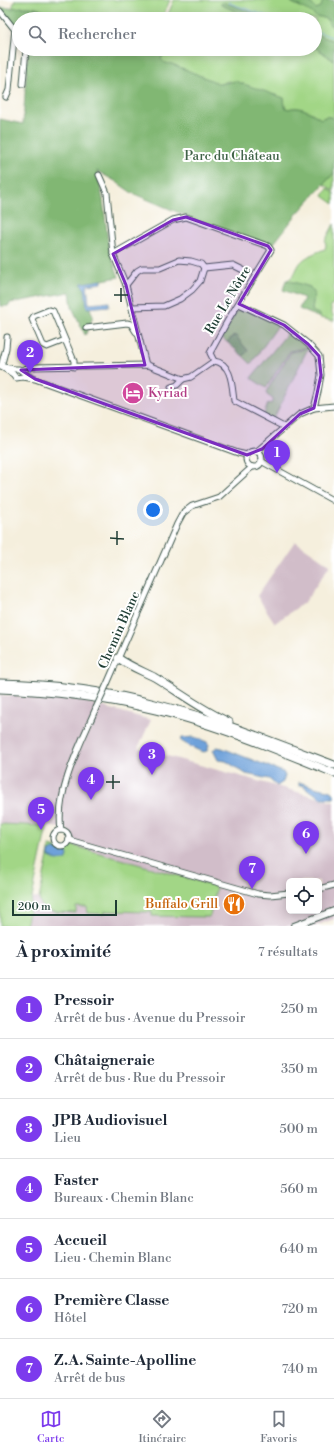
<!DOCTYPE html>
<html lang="fr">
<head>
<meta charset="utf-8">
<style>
  :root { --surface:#fff; --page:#f2f2f3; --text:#1f2937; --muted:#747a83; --line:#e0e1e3; --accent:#7c3aed }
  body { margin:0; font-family:"Libre Bodoni",serif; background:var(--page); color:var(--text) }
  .controls { position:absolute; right:12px; bottom:12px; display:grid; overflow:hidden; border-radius:6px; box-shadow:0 2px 10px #0003 }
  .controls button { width:36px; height:36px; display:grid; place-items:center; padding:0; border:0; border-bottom:1px solid var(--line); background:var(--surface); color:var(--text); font:20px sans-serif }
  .scale { position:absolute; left:12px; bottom:10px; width:105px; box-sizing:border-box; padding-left:4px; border:2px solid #1f3d34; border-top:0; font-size:11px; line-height:14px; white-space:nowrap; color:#1f3d34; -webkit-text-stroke:3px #fff; paint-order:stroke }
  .you { position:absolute; left:153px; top:510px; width:14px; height:14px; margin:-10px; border:3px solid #fff; border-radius:50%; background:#1a73e8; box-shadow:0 0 0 6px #1a73e833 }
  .badge { display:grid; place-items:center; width:26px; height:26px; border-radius:50%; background:var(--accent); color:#fff; font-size:13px; font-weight:700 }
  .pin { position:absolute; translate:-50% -33px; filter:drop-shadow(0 1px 2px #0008) }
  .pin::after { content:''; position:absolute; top:21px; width:14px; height:12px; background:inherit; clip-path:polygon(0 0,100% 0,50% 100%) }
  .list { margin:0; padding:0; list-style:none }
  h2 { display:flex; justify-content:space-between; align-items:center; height:52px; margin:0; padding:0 16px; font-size:17px }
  h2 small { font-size:13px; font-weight:400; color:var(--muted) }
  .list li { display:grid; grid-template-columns:26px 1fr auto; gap:12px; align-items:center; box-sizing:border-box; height:60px; padding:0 16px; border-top:1px solid var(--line) }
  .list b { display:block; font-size:15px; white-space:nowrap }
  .list p { margin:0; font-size:13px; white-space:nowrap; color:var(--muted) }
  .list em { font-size:13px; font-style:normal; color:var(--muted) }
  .icon { flex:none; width:22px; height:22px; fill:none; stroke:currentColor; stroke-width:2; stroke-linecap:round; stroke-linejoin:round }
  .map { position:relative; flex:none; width:334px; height:926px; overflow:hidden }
  .search { position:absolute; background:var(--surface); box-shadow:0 2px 10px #0003; left:12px; right:12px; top:12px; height:44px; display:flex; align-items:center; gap:10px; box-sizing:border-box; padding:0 14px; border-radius:22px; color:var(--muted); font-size:15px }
  .sheet { height:472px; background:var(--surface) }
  nav { display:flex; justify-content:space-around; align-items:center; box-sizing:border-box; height:56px; border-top:1px solid var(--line); background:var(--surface); font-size:11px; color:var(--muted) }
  nav a { display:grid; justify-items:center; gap:2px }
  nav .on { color:var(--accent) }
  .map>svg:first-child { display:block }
</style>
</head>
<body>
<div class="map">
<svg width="334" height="926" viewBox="0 0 334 926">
  <rect width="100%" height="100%" fill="#fff"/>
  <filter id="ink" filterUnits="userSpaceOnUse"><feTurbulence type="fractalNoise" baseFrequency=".025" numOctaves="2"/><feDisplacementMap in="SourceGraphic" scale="8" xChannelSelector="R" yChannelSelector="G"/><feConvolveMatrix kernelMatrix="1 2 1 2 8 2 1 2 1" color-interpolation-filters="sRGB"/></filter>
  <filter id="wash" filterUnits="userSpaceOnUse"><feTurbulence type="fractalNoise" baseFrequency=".012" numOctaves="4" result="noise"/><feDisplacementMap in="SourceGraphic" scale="16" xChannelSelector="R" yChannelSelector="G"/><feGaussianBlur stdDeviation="0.9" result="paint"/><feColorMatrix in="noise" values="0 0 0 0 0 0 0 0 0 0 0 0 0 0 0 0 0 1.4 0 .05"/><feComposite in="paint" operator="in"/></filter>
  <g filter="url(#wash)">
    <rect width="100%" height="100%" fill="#f5efdd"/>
    <!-- industrial -->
    <g fill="#d1bdc9" fill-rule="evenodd">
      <polygon points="295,541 330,565 305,602 275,623 257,596"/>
      <path d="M0 695 79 700 151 720 138 748 334 802V919L315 926H26L32 897 39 899 43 909 76 912V907H88V913L105 914V911L152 912V916L216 889 214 886 71 845 69 840 71 835 67 829 46 826 0 824ZM289 881H319V911H289Z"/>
    </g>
    <!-- green -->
    <g fill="#a2d686" stroke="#608a5d">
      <path d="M15 0H170L162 19H56C41 6 31 6 12 8Z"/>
      <polygon points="174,0 291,0 292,3 311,12 316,16 321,17 328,20 329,24 334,28 334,41 315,34 315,19 269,19 225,3 221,5 256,19 166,19"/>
      <polygon points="308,0 323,0 322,7 315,9"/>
      <path d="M315 47 334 61V119C330 116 325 116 321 119 311 112 300 105 288 109L285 107 284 98 228 81 220 84 172 64 165 63 161 59 166 49H315Z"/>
      <polygon points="334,173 334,191 324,184"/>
      <polygon points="328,188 334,193 334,204 323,196"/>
      <path d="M334 224V303L331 305C330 311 334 315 334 321L320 318V315L312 311 314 292 311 290 310 287 287 280C296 276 295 270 300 263 306 256 317 252 325 249L326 245 325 241Z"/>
      <polygon points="242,307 279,324 251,364 243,356 248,351 234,335 227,342 221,337 239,308"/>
      <polygon points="289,331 306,344 304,348 290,351 266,388 251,378"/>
      <path d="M308 345 309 346 273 420 264 415 268 403 271 404 273 399 267 395 266 392 291 352C298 350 303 352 308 345Z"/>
      <polygon points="0,824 47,826 26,926 0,926"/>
      <polygon points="71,845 214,886 216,889 210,916 208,917 152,916 152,912 105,911 105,914 88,913 87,907 76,907 76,913 54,912 43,909 39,899 50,846 65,850"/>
    </g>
    <!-- forest -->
    <g fill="#81b773" stroke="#507a54">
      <polygon points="291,0 308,0 316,9 321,7 323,0 334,0 334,28 329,24 328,20 321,17 316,17 311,12 291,2"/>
      <polygon points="221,3 225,3 269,19 256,19 221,5"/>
      <path d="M25 7C38 7 46 11 56 19H19V31L0 9V8H12Z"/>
      <polygon points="315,34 334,41 334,61 315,47"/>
      <path d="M28 49H134L140 51 141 49H166L161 59 165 63 172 64 220 84 235 81 284 98 285 107 288 109C300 105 310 112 321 119 325 116 330 116 334 119V173L296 215 271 247 189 217 132 193 115 181 97 171 103 200 109 250 119 277 86 283 89 306 93 316 88 330 85 335 72 307 70 292 10 303 8 306H0V119L23 124Z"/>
      <polygon points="286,280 310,287 311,290 314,292 312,311 320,315 320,318 299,309 304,298 283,290"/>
      <polygon points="235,335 248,351 243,356 227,342"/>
    </g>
    <!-- water -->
    <g fill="#6ea1da" stroke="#466f87">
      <polygon points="102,280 102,283 87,285 89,304 109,302 109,306 87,308 85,289 81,284 82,283"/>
      <path d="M194 737 207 742 209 745 207 751 203 752C199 751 183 743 180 740L182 738Z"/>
      <polygon points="217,747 222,748 283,772 285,776 283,782 277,786 269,779 246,774 226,761 218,760 213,750"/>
      <path d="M299 782 318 788 329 790 334 794V798H321C316 793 307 791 304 786L301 785 299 786Z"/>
      <polygon points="53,849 67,852 68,856 66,860 56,860 49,857 49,852"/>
    </g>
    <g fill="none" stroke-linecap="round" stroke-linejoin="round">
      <!-- stream -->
      <g stroke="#6ea1da" stroke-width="1">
        <polyline points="231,0 229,3 275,19"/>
        <polyline points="315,31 334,38"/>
      </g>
    </g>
  </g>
  <g filter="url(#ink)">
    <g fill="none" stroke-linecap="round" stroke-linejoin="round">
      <!-- minor casing -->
      <g stroke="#3f584d" stroke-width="7">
        <g id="minor">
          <polyline points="0,11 19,35"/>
          <polyline points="23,84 26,49"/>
          <polyline points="6,97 9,90 15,28"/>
          <polyline points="99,175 107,193 113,254 126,285 146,365"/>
          <polyline points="113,254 173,220 186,217 268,246 271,250 228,320 210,353 214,361"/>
          <polyline points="126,285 137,271 142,268 160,268 179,260 191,261 201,264 204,268 233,265 245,271"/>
          <polyline points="239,304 284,325 308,344 319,356 321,375 318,392 314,408"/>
          <polyline points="132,307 164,306 180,299 192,290 200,281 204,268"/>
          <polyline points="86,328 127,323 131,324 136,332"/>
          <polyline points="65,340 47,347 43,345 32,319 34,316 49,310 53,311 74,361 74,367"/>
          <polyline points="0,366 13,374 16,378 23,377 35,379 238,453 247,455"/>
          <polyline points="1,367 6,348 7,337"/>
          <polyline points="4,367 14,369 19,369 24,373 31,377"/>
          <path d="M21 370 30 367 148 365 183 379 191 377 214 361C232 363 232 386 234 401L284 427"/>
          <polyline points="171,387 177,385 183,379"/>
          <circle cx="254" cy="459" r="8"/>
          <polyline points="256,452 300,414 314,408 334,406"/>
          <polyline points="261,461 334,501"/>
          <polyline points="107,684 177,524 183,513 192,506 219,497 252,467"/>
          <path d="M61 830C55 791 81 743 96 708"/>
          <circle cx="61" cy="838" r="8"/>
          <polyline points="69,840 258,894 270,895 289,893"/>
          <polyline points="319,889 334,885"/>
        </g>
      </g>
      <!-- major casing -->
      <g stroke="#3f584d" stroke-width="8">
        <polyline id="major" points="294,926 334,911"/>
      </g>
      <!-- highway casing -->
      <g stroke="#3f584d" stroke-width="9">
        <g id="highway">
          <path d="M118 658C129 666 142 671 154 677 179 692 202 710 229 722"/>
          <path d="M0 683C53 684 107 691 159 705 219 720 276 743 334 765"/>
          <path d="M0 689C53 691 105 698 156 710 215 724 278 750 334 773"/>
        </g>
      </g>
      <!-- minor -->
      <use href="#minor" stroke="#fff" stroke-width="5"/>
      <!-- major -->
      <use href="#major" stroke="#fff" stroke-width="6"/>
      <!-- highway -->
      <use href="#highway" stroke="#fff" stroke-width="7"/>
      <!-- minor-bridge casing -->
      <g stroke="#3f584d" stroke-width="7" stroke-linecap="butt">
        <polyline id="minor-bridge" points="96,708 107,684"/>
      </g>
      <!-- minor-bridge -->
      <use href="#minor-bridge" stroke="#fff" stroke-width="5"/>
    </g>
  </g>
  <!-- marked area -->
  <path fill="#7b2cbf" fill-opacity="0.2" stroke="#7b2cbf" stroke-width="3" stroke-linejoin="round" d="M186 217 268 246 271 250 239 304 284 325 308 344 319 356 321 375 314 408 300 414 262 449 247 455 35 379 21 370 145 365 126 285 113 254 173 220Z"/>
  <!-- ticks -->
  <path fill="none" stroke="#1f3d34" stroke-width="1.5" d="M114 295H128M121 302V288M110 538 124 539M117 545V531M106 782H120M113 789V775"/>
  <!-- icons -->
  <defs>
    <g id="hotel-disc" transform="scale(1.15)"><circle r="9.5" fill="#d1479c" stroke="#fff"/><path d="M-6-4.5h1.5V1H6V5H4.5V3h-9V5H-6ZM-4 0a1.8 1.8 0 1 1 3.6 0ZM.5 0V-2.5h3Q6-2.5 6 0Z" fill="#fff"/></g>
    <g id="restaurant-disc" transform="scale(1.15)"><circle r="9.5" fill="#e8710a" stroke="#fff"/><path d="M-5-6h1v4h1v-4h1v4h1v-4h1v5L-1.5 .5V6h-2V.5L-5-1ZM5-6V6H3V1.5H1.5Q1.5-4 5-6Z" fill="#fff"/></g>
  </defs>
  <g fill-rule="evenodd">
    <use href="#hotel-disc" x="133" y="393"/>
    <use href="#restaurant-disc" x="234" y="904"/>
  </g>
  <g text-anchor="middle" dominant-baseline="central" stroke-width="4" stroke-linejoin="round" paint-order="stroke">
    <!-- park labels -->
    <g font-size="13" fill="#406348" stroke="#fff">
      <text x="232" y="156">Parc du Château</text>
    </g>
    <!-- street labels -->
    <g font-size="13" fill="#1f3d34" stroke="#fff">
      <text transform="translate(228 300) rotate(-59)">Rue Le Nôtre</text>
      <text transform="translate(119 630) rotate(-66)">Chemin Blanc</text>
    </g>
    <!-- hotel labels -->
    <g font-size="13" fill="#b23c85" stroke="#fff" text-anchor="start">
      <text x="148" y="393">Kyriad</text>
    </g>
    <!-- food labels -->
    <g font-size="13" fill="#c56008" stroke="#fff" text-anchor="end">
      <text x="218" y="904">Buffalo Grill</text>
    </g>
  </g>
</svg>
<div class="controls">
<button><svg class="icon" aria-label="locate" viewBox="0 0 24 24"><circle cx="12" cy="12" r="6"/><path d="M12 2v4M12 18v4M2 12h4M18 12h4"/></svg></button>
</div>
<div class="scale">200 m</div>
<div class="you"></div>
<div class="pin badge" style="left:277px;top:473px">1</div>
<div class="pin badge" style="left:30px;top:373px">2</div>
<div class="pin badge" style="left:152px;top:775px">3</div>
<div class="pin badge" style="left:91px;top:800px">4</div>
<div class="pin badge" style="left:41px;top:830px">5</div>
<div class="pin badge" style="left:306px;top:854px">6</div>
<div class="pin badge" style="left:252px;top:889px">7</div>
<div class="search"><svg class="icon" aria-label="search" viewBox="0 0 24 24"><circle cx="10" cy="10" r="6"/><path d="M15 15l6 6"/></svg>Rechercher</div>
</div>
<section class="sheet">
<h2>À proximité<small>7 résultats</small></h2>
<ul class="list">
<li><span class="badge">1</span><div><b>Pressoir</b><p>Arrêt de bus · Avenue du Pressoir</p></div><em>250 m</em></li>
<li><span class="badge">2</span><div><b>Châtaigneraie</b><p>Arrêt de bus · Rue du Pressoir</p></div><em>350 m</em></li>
<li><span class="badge">3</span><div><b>JPB Audiovisuel</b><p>Lieu</p></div><em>500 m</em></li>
<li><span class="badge">4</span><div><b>Faster</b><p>Bureaux · Chemin Blanc</p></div><em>560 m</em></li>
<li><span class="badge">5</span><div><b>Accueil</b><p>Lieu · Chemin Blanc</p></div><em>640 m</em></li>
<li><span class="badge">6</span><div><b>Première Classe</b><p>Hôtel</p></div><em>720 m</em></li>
<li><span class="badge">7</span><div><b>Z.A. Sainte-Apolline</b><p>Arrêt de bus</p></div><em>740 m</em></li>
</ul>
</section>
<nav>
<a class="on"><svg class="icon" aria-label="map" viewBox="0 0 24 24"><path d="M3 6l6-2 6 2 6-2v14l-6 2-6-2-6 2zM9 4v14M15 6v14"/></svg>Carte</a>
<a><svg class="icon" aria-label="directions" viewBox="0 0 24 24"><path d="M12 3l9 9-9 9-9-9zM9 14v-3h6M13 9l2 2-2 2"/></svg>Itinéraire</a>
<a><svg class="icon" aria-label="saved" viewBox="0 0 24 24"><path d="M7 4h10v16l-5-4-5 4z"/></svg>Favoris</a>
</nav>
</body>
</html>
